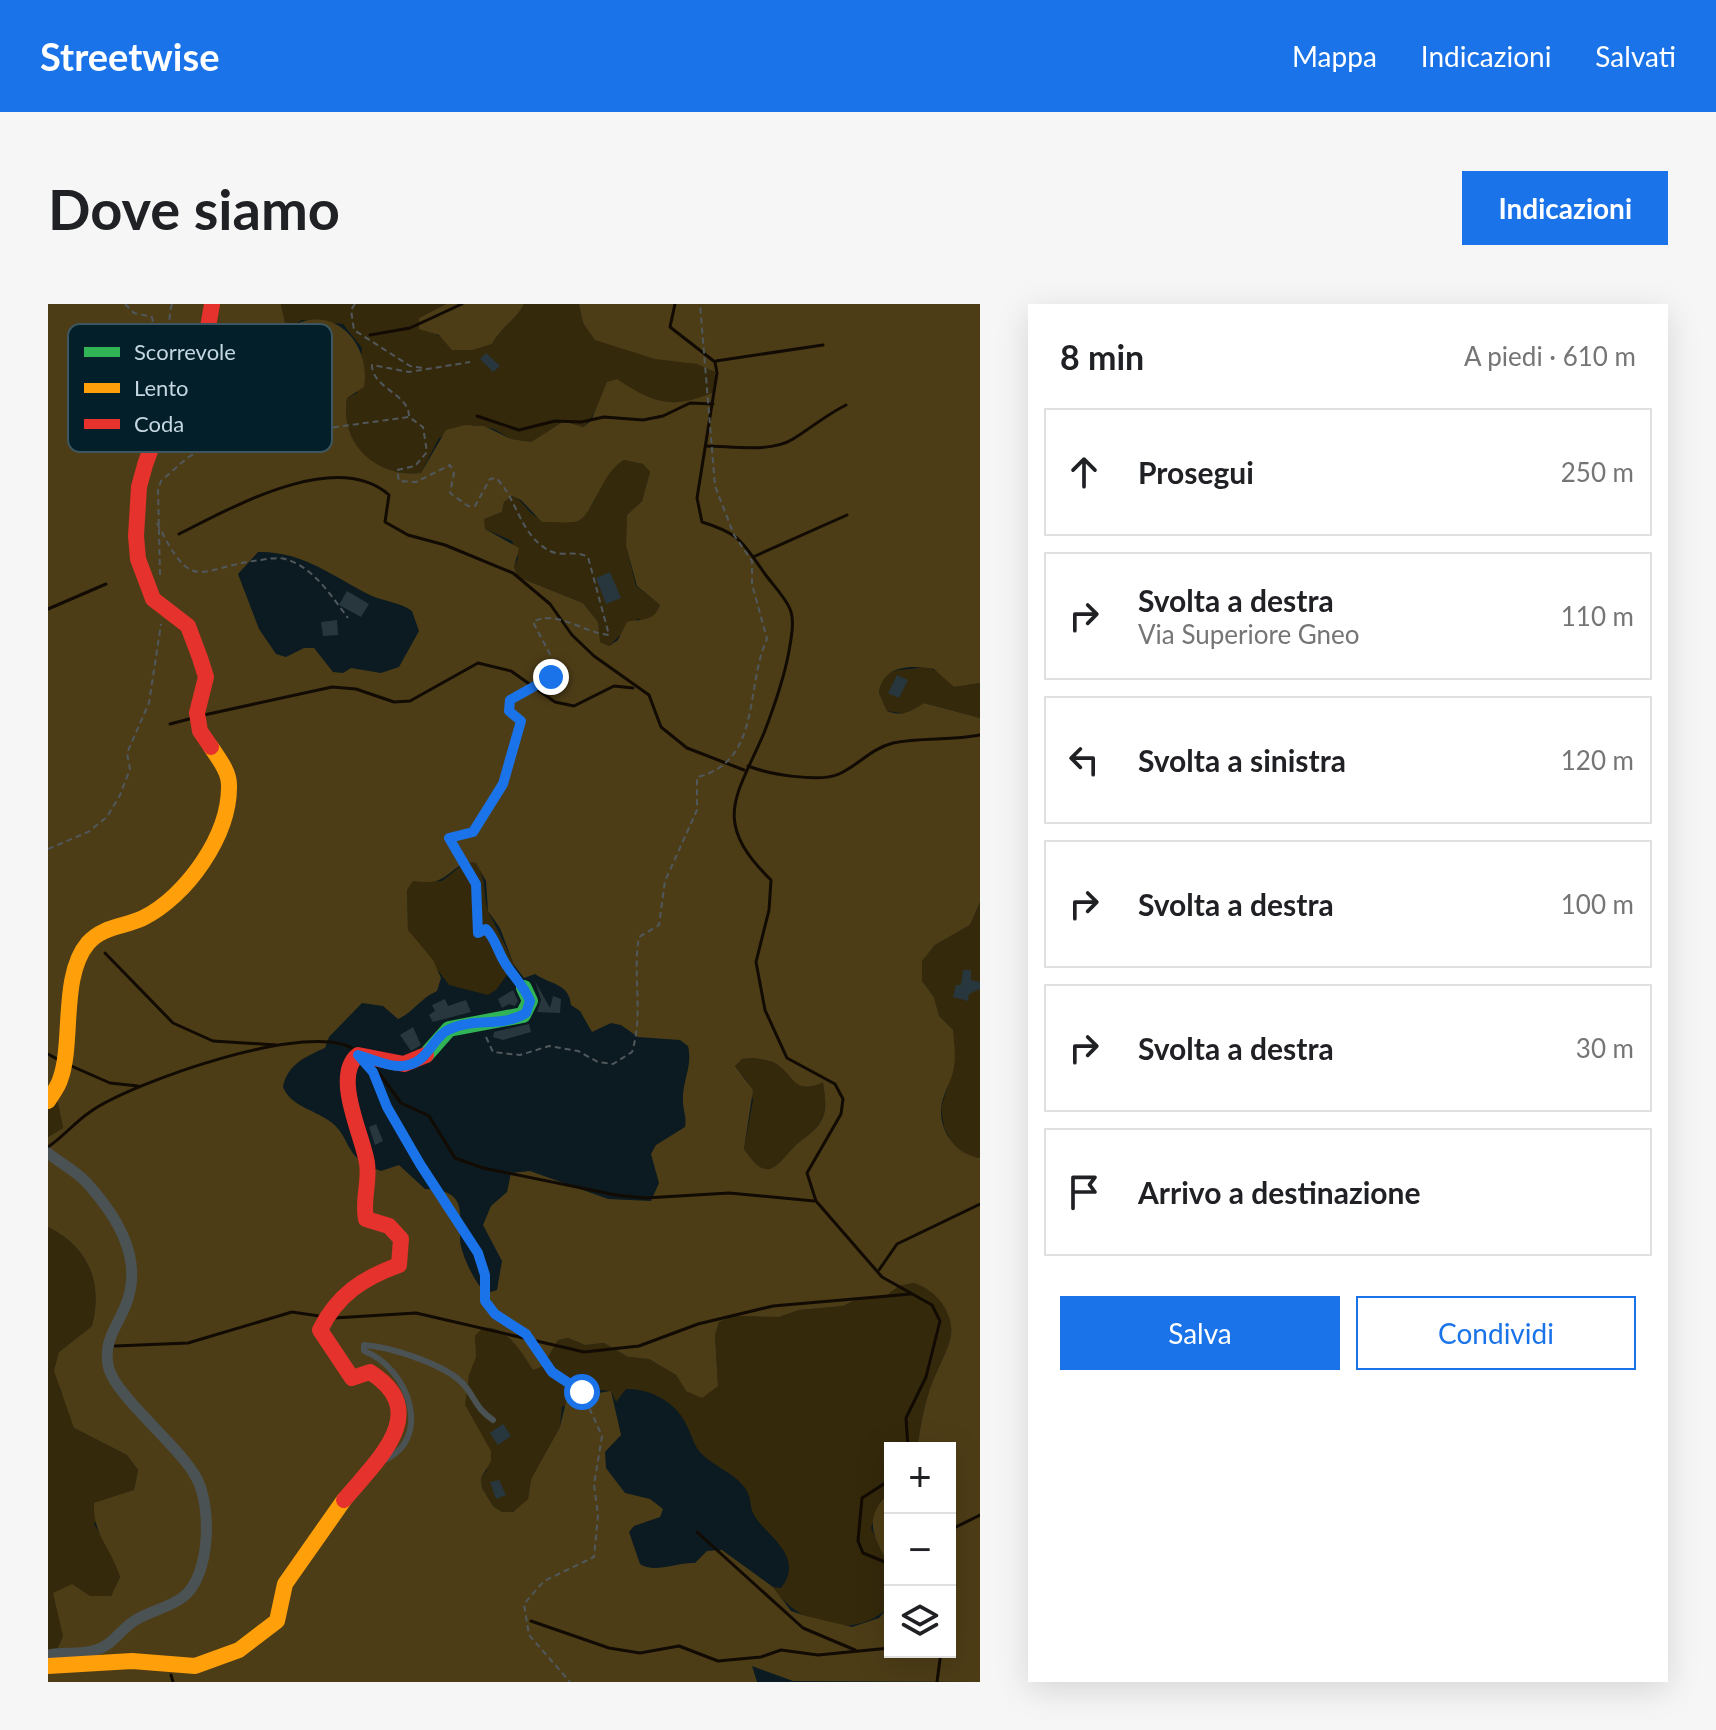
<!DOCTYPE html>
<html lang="it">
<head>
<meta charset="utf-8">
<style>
  :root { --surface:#fff; --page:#f6f6f6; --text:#202124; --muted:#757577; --line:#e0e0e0; --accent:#1a73e8 }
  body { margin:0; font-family:Lato,sans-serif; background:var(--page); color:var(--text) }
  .controls { position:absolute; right:24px; bottom:24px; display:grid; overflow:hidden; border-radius:0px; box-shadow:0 8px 32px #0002 }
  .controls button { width:72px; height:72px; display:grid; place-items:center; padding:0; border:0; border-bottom:2px solid var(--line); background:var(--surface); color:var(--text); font:40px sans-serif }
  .stop { position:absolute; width:24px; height:24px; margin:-18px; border:6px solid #1a73e8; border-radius:50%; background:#fff }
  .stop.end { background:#1a73e8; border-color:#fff; box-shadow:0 2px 8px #0008 }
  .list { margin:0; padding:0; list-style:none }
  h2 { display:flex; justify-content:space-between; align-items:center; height:104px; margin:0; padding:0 32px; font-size:34px }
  h2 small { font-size:26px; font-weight:400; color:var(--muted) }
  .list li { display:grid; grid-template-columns:52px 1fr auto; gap:24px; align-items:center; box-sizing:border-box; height:128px; margin:0 16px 16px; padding:0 16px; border:2px solid var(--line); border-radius:0px }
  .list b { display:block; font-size:30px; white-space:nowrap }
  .list p { margin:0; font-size:26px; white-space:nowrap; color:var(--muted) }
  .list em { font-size:26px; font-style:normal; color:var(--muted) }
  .actions { display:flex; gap:16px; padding:24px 32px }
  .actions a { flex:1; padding:18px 0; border:2px solid var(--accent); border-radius:0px; text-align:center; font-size:28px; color:var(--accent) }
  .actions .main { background:var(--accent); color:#fff }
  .icon { flex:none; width:44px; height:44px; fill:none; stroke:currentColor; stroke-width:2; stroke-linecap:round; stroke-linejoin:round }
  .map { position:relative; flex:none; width:932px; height:1378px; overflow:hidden; border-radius:0px }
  header { display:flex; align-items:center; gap:48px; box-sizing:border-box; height:112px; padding:0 40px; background:var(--accent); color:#fff }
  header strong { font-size:38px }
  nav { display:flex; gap:44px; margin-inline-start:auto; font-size:28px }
  .intro { display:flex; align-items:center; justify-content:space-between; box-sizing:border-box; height:192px; padding:0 48px }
  h1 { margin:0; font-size:56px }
  .button { padding:20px 36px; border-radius:0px; background:var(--accent); color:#fff; font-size:28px; font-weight:700 }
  main { display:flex; gap:48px; padding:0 48px }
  aside { flex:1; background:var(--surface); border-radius:0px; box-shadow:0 8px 32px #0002 }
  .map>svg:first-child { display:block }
</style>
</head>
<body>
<header>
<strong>Streetwise</strong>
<nav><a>Mappa</a><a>Indicazioni</a><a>Salvati</a></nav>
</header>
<div class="intro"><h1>Dove siamo</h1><a class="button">Indicazioni</a></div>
<main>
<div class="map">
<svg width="932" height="1378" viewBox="0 0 932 1378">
  <rect width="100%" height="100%" fill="#0b1b21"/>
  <!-- green -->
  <g fill="#35290b">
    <path d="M233 0H398L371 14C388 40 415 38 444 40 453 23 468 16 476 0H531L535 19 547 35 649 60 668 68 666 89C623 106 606 99 568 75 549 91 551 110 535 123L516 117 483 138 463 135 446 125 426 121 391 134 373 169C327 174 291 139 299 94L309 89 314 44 295 20 254 16 246 21 237 19Z"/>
    <path d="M576 156 595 160 602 168 594 197 579 211 578 242 588 282 612 301 608 311 599 317 589 315 561 342 551 338 550 318 535 299 470 273 466 263 470 254 464 237 437 225 435 215 454 208 456 198 464 192C475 196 478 206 487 212 495 216 504 217 512 217 560 214 538 177 576 156Z"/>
    <path d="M876 363 893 368 906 383 932 379V414L876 399 859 410 839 407 831 389C836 360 853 368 876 363Z"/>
    <path d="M418 558 428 559C440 576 434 592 441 609 449 626 459 643 466 661L448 686 440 691 401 681 360 627 359 586 364 577H394Z"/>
    <polygon points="932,598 932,854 922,853 905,841 896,823 893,804 905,766 886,693 874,677 874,656 887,641 922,621"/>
    <path d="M705 754C711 755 720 756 725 758 744 768 749 794 775 777 776 788 779 799 776 809 770 827 760 830 748 842 727 862 719 881 696 845L705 796 699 777 687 762 694 755Z"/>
    <polygon points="0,792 10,799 15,824 0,833"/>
    <path d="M0 923C41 943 55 979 44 1022L11 1048 12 1086 22 1104 26 1124 79 1151 90 1166 86 1186 46 1220 67 1254 72 1273 63 1292H42L12 1308 15 1332 0 1366Z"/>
    <path d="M865 979C888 984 909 1011 902 1036 897 1053 886 1071 881 1088 875 1106 872 1126 869 1144H842V1187L833 1197 823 1224 842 1264V1302C808 1337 750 1322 725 1283L733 1284C758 1252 718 1232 706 1211 702 1204 703 1194 699 1187 690 1171 669 1164 656 1152 646 1144 644 1131 638 1120 628 1098 601 1084 578 1085L568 1098 563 1087 552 1086 514 1103 512 1123 483 1175 480 1195 473 1203 464 1208H454L445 1202 434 1184 433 1174 439 1166C432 1146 418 1121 417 1100 416 1076 429 1056 427 1032L435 1024C458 1021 473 1048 485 1065L495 1062 510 1036 520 1034 537 1041 556 1039 580 1053 601 1055 628 1071 638 1087 670 1082 667 1031 671 1018 685 1012 731 1013 751 1006 795 1002 809 995 839 991 851 982Z"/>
  </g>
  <!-- forest -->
  <g fill="#4d3d17" fill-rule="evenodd">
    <path d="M0 0H233L237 19 246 21C289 0 323 42 316 83L299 94C291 139 328 174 373 169L398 126 417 121 436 122 463 135 483 138 516 117 535 123 543 117 559 78 569 75C605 99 624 106 666 88L667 68 649 60 607 55 547 36 535 19 531 0H932V379L906 383 886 365C862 361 835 361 831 389L839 407C855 413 862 408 876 399L932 414V598L922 621 887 641 874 657V677L886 693 891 712 905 726C906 738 908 750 906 763 904 777 894 791 893 805 892 829 909 851 932 854V1378L745 1377 704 1362 709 1378H0V1366L15 1332 5 1289 24 1280 42 1292H63L72 1273C63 1243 45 1232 46 1199L86 1186 90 1166 79 1151 26 1124 6 1067 11 1048 44 1022C55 979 41 943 0 923V833L15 824 10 799 0 792ZM576 156 595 160 602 168 594 197 579 211 578 242 589 282 612 301C605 319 595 314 579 318L570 336 561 342 552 338 550 318 535 299 470 273 466 263 471 244 437 225 436 215 454 208 456 198 464 192 473 196 494 218C504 218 516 219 526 218 545 216 551 170 576 156ZM210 248C256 247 285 273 324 292 338 298 352 298 364 307L371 327 351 363 333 369 303 364 295 369 285 368 266 344H256L238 353 228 350 211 325 190 270ZM417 558 428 559 438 577 440 607 452 624 466 661 476 674 487 670C503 681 521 679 523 701L532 707 544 728 563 719 573 721 590 733 632 736 640 742C645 762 634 777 635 797 635 807 639 813 637 823L608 841 603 850 611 879 603 897 560 895 482 867 463 869 459 888 443 902 435 921 454 957 449 986 439 989C428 983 412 948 412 935 413 903 416 886 377 885L351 861 333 867C292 853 305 832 280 816 264 805 243 802 235 783 239 761 258 752 277 744L281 733 314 699 335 702 350 715C366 708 370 696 389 687L393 674 385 656 360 626 359 586 365 577C395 581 394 573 417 558ZM705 754C711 755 720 756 725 758 746 769 745 793 775 778 776 788 779 800 776 810 770 827 759 831 747 842 727 863 719 880 696 845L705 786 687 762 694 755ZM865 979C887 984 909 1011 902 1036 897 1053 886 1071 881 1088 875 1106 872 1126 869 1144H902V1348H842V1302L831 1314 804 1323 758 1312 743 1307 725 1283 674 1246 659 1247 647 1259C629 1258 606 1270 592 1260L581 1228 586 1222 612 1213 615 1205 602 1195 577 1189 558 1164 557 1148 573 1131 563 1087 519 1094 512 1123 483 1175 480 1195 465 1208H454L445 1202 434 1184 433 1174 443 1157V1147L417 1101 421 1071 428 1053 427 1032 435 1024C458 1021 473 1048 485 1066L495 1062 510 1036 520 1034 537 1041 556 1039 580 1053 601 1055 628 1071 638 1087 654 1094 670 1082 667 1031 671 1018 685 1012 731 1013 751 1006 795 1002 809 995 839 991 851 982Z"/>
    <path d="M398 0H476C468 16 453 23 444 40L424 46H404L391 31 371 25V14Z"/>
    <path d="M842 1187V1264C826 1231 813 1217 842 1187Z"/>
  </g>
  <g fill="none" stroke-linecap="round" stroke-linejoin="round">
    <!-- stream -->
    <g stroke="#120b03" stroke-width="3">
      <path d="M627 0 622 23 667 58 669 69 649 194 654 218C693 230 694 238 717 270 725 281 737 293 742 305 747 317 743 335 741 347 736 375 726 403 716 429 688 494 663 517 723 576L721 606 708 658 717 706 739 754 787 780 795 795 793 810 759 869 768 897 834 973 884 1001 892 1017 878 1073 858 1114 860 1144"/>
      <polyline points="322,31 362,24 414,0"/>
      <polyline points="668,57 775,41"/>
      <polyline points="429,112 471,126 507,117 533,118 556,113 595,116 615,112 642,99 665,100"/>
      <path d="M658 142C683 142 723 149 745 135 763 124 778 111 798 101"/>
      <path d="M131 230C183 204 288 144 341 191L337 218 360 231 397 241 465 269 502 300 524 331 546 352 601 391 613 423 639 444 696 466"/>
      <polyline points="705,253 799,211"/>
      <polyline points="0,305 58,280"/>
      <polyline points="156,411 284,383 308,385 346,398 362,397 430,359 463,367 507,398 526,402 566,382 585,384"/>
      <polyline points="122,420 145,414"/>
      <path d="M700 462C720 470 771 479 791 470 811 461 822 445 845 439 874 433 903 437 932 431"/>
      <polyline points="57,649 125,719 165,737 228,741"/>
      <polyline points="0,750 11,756"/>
      <polyline points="21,761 62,779 90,782"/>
      <polyline points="326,762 353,799 381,812 407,854 435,864 568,891 597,894 681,889 766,897"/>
      <path d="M0 843C15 833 27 818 42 808 82 779 268 713 308 747"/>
      <polyline points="831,966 849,940 932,900"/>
      <polyline points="286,1014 368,1009 536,1048 591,1042 650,1020 725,1002 863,990"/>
      <polyline points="67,1042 140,1039 244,1008 271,1012"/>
      <polyline points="842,1176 814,1194 810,1237 815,1249 842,1260"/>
      <polyline points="902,1226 932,1211"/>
      <polyline points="649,1228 755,1324 807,1346"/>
      <polyline points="483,1317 561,1344 592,1349 631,1342 670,1357 713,1353 733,1346 770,1351 842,1344"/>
      <polyline points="871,1348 893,1351"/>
      <polyline points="123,1371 125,1378"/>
      <polyline points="889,1378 893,1348"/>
    </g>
  </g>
  <!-- building -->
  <g fill="#27373d">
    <polygon points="438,49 452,62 445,68 432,55"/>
    <polygon points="562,268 573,294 558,300 548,274"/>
    <polygon points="299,287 321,300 313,313 291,301"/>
    <polygon points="289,316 290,331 275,332 273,318"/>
    <polygon points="849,371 860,376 851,394 840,389"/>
    <polygon points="915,666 923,666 923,676 932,678 932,685 921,690 920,697 905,693 908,681 913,681"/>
    <polygon points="487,677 502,704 505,692 513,695 512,709 489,708 493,696"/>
    <polygon points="465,686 470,697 467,702 461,700 454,704 450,695"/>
    <polygon points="397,695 400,702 418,696 423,708 385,718 381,711 387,707 384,701"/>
    <polygon points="481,720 483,728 455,736 445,733 446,728"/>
    <polygon points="365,723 373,741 363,747 352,731"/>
    <polygon points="328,820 335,837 327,841 321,823"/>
    <polygon points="455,1120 463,1132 450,1141 442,1129"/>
    <polygon points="451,1176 458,1191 448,1195 442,1178"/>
  </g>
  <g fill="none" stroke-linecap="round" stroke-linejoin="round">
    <!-- path -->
    <g stroke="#51585c" stroke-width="2" stroke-dasharray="6 4" stroke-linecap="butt">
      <polyline points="77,0 86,9 104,13 106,24 95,32 107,39 128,64"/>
      <path d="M124 0C118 19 124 43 130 61"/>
      <polyline points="307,0 303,6 306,26 362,62 375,64"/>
      <path d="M361 112C361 90 324 84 324 61L361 68 422 58"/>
      <path d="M109 219C146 292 148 264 212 256 219 255 230 253 237 255 266 263 283 292 300 314"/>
      <path d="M112 271 110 186 113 177 139 154 164 140 361 113 375 123 379 148 367 162 349 166 351 177 368 178 402 161 406 169 402 189 420 202H427L442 175 448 174C469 194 472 232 502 247 514 253 528 246 540 253L561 331C537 329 507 305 485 318L506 358 503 373 462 396 461 407 473 417 455 480 425 528 401 534 428 580 430 629 438 625 442 630 467 672"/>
      <polyline points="0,545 40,528 59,513 72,491 82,465 79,449 101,399 113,320"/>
      <path d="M438 733 445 748 472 751 501 742 530 747 550 758 565 760 584 748C596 709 584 671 591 633L611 621 617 577 649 506V473C714 458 697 382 719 335L704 280V257L686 231 667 182 652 0"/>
      <polyline points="326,770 339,803 372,860 430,949 437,971 437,997 447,1010 478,1030 504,1068 534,1088 554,1132 546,1181 550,1211 546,1253 496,1277 476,1300 481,1331 522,1378"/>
    </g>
    <!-- lane -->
    <path stroke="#4a5254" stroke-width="6" d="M332 1158C388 1137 360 1063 316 1047V1041C343 1043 400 1061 417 1082 429 1097 428 1104 445 1116"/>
    <!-- street -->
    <path stroke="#4a5254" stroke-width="11" d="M0 849C12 859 28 867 38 878 69 912 97 956 77 1003 68 1024 54 1039 61 1065 69 1093 131 1142 148 1173 164 1201 163 1272 135 1293 121 1304 101 1307 86 1317 72 1326 65 1341 48 1346 34 1351 15 1348 0 1351"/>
    <!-- fast -->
    <polyline stroke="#30b455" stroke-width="16" points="378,751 401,725 475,711 482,697 476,684"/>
    <!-- slow -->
    <g stroke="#ff9f0a" stroke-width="16">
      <path d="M0 797C4 790 10 783 12 776 26 739 12 672 40 639 55 622 76 623 95 614 139 592 182 531 181 481 181 467 170 454 163 443"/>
      <polyline points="0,1362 84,1357 147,1362 191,1346 229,1317 237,1280 296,1196"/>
    </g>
    <!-- jam -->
    <g stroke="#e5322d" stroke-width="16">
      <polyline points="163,443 152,427 149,409 158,373 152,354 140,322 105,295 90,255 88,232 91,183 97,161 108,130 158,35 164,0"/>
      <path d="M296 1196C329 1156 385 1108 322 1068L304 1074 272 1026C289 991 315 974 351 961L353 935 341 922 318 915C314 896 322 878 319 859 315 832 284 772 310 751L356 760 378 751"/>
    </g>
  </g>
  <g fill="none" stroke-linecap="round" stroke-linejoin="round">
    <!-- route -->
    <path stroke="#1a73e8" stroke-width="10" d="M503 373 462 396 461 407 473 417 455 480 425 528 401 534 428 580 430 629 438 625C447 634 450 648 457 659 465 672 476 682 482 697L478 709C454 724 425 713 400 726 383 734 380 762 352 762 340 763 322 754 310 751L325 768 339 803 372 860 430 949 437 971V997L447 1010 478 1030 504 1068 534 1088"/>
  </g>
  <!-- legend -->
  <rect x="20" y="20" width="264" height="128" rx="12" fill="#031f29" stroke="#3d5660" stroke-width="2"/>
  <rect x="36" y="43" width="36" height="10" fill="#30b455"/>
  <rect x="36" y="79" width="36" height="10" fill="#ff9f0a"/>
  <rect x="36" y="115" width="36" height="10" fill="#e5322d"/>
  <g font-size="22" fill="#c4d7e0">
    <text x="86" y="56">Scorrevole</text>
    <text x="86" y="92">Lento</text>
    <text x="86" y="128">Coda</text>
  </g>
</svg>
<div class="controls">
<button>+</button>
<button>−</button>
<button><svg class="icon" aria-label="layers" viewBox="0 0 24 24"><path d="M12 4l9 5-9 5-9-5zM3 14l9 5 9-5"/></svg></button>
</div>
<div class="stop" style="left:534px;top:1088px"></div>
<div class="stop end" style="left:503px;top:373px"></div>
</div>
<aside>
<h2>8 min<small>A piedi · 610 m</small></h2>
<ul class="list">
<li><svg class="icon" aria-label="ahead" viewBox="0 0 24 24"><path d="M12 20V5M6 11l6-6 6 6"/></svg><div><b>Prosegui</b></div><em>250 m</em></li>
<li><svg class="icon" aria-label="right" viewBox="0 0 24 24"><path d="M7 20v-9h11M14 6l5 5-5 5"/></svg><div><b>Svolta a destra</b><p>Via Superiore Gneo</p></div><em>110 m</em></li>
<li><svg class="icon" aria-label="left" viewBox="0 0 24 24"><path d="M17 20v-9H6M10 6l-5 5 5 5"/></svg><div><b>Svolta a sinistra</b></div><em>120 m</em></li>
<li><svg class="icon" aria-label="right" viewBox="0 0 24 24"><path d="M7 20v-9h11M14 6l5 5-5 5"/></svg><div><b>Svolta a destra</b></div><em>100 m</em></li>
<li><svg class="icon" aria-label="right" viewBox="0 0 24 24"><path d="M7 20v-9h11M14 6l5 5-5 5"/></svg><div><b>Svolta a destra</b></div><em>30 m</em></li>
<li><svg class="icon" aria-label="arrive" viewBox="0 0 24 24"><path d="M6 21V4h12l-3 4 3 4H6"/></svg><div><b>Arrivo a destinazione</b></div></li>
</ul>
<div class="actions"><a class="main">Salva</a><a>Condividi</a></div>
</aside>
</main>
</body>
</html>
